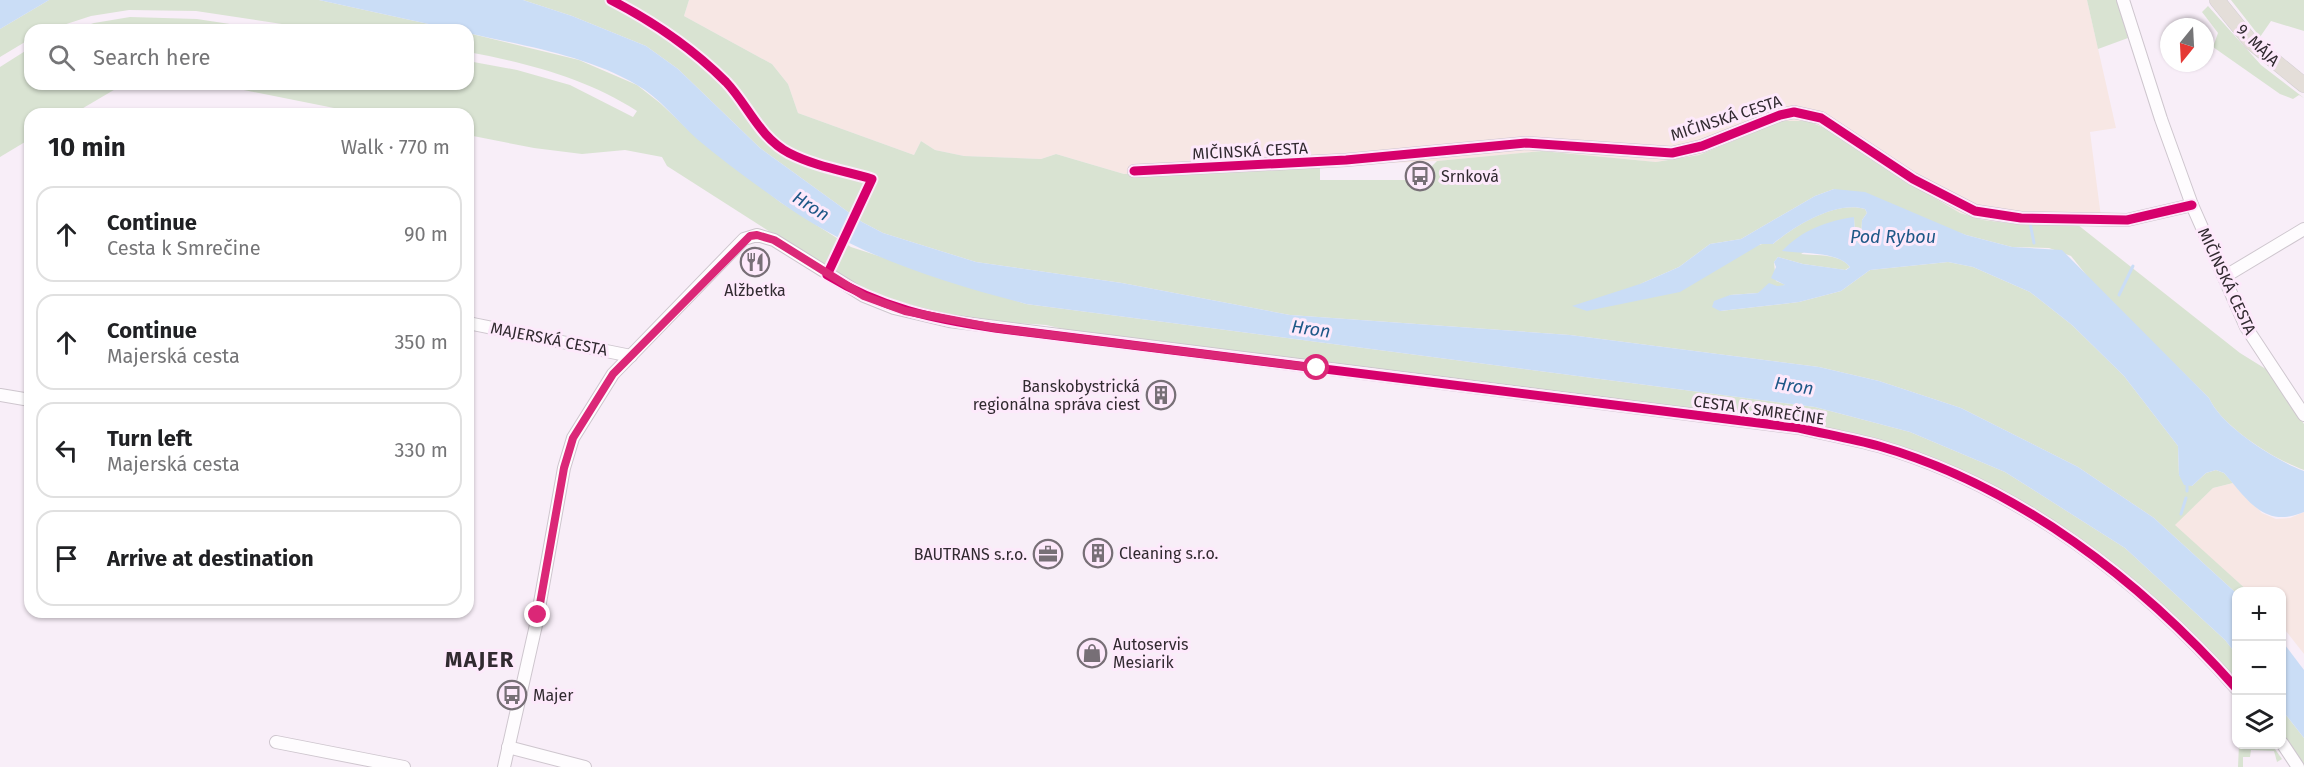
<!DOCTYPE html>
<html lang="en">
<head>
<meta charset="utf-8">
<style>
  :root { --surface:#fff; --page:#f2f2f2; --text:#202124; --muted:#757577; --line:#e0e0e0 }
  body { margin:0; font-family:"Fira Sans",sans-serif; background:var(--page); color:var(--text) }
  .controls { position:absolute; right:18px; bottom:18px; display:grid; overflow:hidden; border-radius:12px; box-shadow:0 2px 4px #0004 }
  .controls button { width:54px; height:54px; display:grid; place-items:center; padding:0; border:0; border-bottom:2px solid var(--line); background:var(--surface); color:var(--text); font:30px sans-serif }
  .compass { position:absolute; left:2160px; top:18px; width:54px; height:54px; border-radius:50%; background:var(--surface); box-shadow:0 2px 4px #0004; rotate:198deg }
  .stop { position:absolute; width:18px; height:18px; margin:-14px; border:4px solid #db2777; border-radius:50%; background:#fff }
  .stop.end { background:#db2777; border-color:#fff; box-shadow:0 2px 6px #0008 }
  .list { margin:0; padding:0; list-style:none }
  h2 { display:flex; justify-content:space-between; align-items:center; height:78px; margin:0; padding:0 24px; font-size:26px }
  h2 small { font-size:20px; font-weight:400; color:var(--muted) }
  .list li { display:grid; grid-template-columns:39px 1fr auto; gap:18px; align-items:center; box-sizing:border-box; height:96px; margin:0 12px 12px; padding:0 12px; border:2px solid var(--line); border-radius:18px }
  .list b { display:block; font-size:22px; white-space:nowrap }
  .list p { margin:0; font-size:20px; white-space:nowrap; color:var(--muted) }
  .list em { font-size:20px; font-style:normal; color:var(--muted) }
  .icon { flex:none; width:33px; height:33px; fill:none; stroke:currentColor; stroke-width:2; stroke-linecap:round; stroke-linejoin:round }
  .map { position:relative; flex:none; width:2304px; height:767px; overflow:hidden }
  .search { position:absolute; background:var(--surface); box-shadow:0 2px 4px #0004; left:24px; top:24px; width:450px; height:66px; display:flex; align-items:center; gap:15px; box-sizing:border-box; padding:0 21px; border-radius:18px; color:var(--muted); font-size:22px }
  .panel { position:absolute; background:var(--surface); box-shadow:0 2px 4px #0004; left:24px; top:108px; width:450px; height:510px; border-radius:18px }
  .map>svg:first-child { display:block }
</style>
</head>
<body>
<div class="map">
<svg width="2304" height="767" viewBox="0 0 2304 767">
  <rect width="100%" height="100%" fill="#f8eef8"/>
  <!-- commercial -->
  <g fill="#f7e7e4">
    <polygon points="689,0 2087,0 2116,128 2090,132 2102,225 2016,224 1983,220 1960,213 1894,174 1836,133 1808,121 1769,125 1699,155 1656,162 1542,151 1437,161 1124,174 1056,154 1041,159 964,156 935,150 921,141 914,155 798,113 788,84 772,64 684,16"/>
    <polygon points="2233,483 2262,513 2276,519 2290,518 2304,512 2304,654 2282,626 2282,592 2248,591 2174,525 2213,488"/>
  </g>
  <!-- green -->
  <g fill="#d9e3d2">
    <polygon points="49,0 319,0 456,30 321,30 196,11 129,10 91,16 48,30 30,30 30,39 0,57 0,29"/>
    <path d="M523 0H689L684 16 772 64 788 84 798 113 914 155 921 141 935 150 964 156 1041 159 1056 154 1124 174 1320 166V180H1418L1437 161 1542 151 1656 162 1699 155 1782 121H1808L1836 133 1894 174 1960 213 1983 220 2016 224 2078 225 2240 353 2269 371 2304 424V470C2275 460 2222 427 2209 398L2096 287 2071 256 2049 248 2012 247 1966 235 1834 189 1815 196 1741 239 1710 244 1679 267 1640 284 1573 306 1762 244H1773C1794 226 1836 200 1865 209L1867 213 1862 220 1861 243H1858L1855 235 1854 218 1801 254C1816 256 1839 253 1850 267L1845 270 1803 264 1778 257 1774 262 1776 281 1786 285 1758 293 1730 295 1720 311 1799 302 1841 291 1870 270 1948 262 1973 267 2030 292 2072 325 2124 376 2178 446 2179 475 2192 486 2206 473 2216 470 2224 473 2233 483 2213 488 2175 525 2248 591 2236 593 2154 518 2078 467 1961 408 1879 381 1819 367 1570 335 1290 315 1122 283 976 262 883 233 862 222 760 148 678 69 646 46 572 16Z"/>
    <polygon points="2087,0 2117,0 2128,38 2098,49"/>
    <polygon points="2231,0 2304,0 2304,31 2271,21 2260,37"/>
    <polygon points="2208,6 2261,65 2304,98 2299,95 2293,99 2280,94 2213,47 2218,33 2202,12"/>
    <polygon points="130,17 197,19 269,30 73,30 94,23"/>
    <path d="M468 33 579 60 637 85 660 103 697 138 780 202 851 247 1026 304 1815 407 1910 432 2005 472 2125 548 2225 640 2236 654V680C2173 609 2098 545 2015 498 1973 474 1925 459 1880 442L1094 336 1046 325 968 320 900 304 856 287 667 166 662 157 625 150 582 154 534 148 468 135V114H364L214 84H468V61L517 70 570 85 633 117 637 111C586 78 527 63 468 52Z"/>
    <polygon points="30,48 30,84 124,84 73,114 30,114 30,139 0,157 0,67"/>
    <polygon points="2282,710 2304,738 2304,767 2282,735"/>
    <polygon points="2239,745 2272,745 2282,759 2277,762 2274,751 2251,750 2250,757 2243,757 2243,767 2238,767"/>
  </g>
  <!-- water -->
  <g fill="#caddf6">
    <polygon points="0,0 49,0 0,29"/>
    <path d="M319 0H523L572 16 646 46 678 69 760 148 862 222 883 233 976 262 1122 283 1290 315 1570 335 1819 367 1879 381 1961 408 2078 467 2154 518 2236 593V654L2225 640 2125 548 2005 472 1910 432 1815 407 1026 304C939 281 854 255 780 202 752 182 723 161 697 139 677 121 660 98 637 85 586 55 524 46 468 33V30H456Z"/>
    <path d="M1834 189 1865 192 1966 235 2012 247 2062 250 2209 398C2222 427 2275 460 2304 471V512C2264 529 2248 500 2224 473L2216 470 2206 473 2192 486 2184 485 2179 475 2178 446 2124 376 2072 325 2030 292 1973 267 1948 262 1870 270 1841 291 1799 302 1720 311 1712 307 1714 301 1730 295 1758 293 1769 283 1777 286 1785 285 1771 278 1776 267 1774 262 1778 257 1803 264 1846 270 1850 267C1838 251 1801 254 1782 251 1802 230 1827 221 1854 217L1855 235 1858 243H1861L1862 220 1867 213 1865 209C1837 200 1794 226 1773 244H1761L1680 292 1587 311 1572 306 1640 284 1679 267 1710 244 1741 239 1815 196Z"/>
    <polygon points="2282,641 2304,670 2304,738 2282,710"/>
  </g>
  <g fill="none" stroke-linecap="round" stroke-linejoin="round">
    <!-- stream -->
    <g stroke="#caddf6" stroke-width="3">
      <polyline points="2030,223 2034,243"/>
      <polyline points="2119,295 2133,266"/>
      <polyline points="2187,491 2187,486"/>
      <polyline points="2181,514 2186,498"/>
    </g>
    <!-- minor casing -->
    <g stroke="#cec6ce" stroke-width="14">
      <g id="minor">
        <polyline points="2123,0 2161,119 2192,205 2246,327 2304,415"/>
        <polyline points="1134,171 1346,160 1526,143 1672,153 1702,146 1780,115 1794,112 1821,118 1913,179 1975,211 2021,218 2127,220 2192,205"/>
        <polyline points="2224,277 2304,229"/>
        <polyline points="468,323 631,356"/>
        <polyline points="0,395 30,400"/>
        <polyline points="276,742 404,767"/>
        <polyline points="2282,743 2298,767"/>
        <polyline points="508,747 585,767"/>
        <path d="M504 767 536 625 564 468 573 438 613 374 744 239 757 235 774 240 864 296 894 308 949 321 1799 428C1825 434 1853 439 1879 446 2018 486 2141 581 2236 688"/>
      </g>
    </g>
    <!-- major casing -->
    <g stroke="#d3ced3" stroke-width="16">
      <polyline id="major" points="2217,0 2251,42 2304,85"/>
    </g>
    <!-- minor -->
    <use href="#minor" stroke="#fefcfe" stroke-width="12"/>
    <!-- major -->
    <use href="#major" stroke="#e4ded9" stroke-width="15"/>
    <!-- cycleway casing -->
    <g stroke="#fde9fb" stroke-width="13">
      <g id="cycleway">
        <path d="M611 0C652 21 693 49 726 82 748 105 759 137 789 153 814 166 845 171 872 179L827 275C881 308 933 319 995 328L1799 428C1825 434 1853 439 1879 446 2018 486 2141 581 2236 688"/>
        <polyline points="1134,171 1346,160 1526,143 1672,153 1702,146 1780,115 1794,112 1821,118 1913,179 1975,211 2021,218 2127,220 2192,205"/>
      </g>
    </g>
    <!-- cycleway -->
    <use href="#cycleway" stroke="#d6006c" stroke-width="9"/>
  </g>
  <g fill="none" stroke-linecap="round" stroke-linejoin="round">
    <!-- route -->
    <polyline stroke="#db2777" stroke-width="8" points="538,615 564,468 573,438 613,374 750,236 757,235 774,240 864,296 905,311 995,328 1317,368"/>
  </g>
  <!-- icons -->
  <defs>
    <g id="bus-ring" transform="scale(1.5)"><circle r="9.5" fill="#fde9fb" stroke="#776f76" stroke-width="1.5"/><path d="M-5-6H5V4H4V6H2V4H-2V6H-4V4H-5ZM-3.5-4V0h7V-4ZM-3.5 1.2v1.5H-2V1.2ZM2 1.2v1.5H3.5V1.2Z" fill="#776f76"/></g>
    <g id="restaurant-ring" transform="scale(1.5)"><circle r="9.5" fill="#fde9fb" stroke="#776f76" stroke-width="1.5"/><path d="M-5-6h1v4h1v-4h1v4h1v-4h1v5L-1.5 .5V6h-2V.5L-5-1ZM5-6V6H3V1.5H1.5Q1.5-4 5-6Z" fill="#776f76"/></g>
    <g id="building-ring" transform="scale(1.5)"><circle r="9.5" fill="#fde9fb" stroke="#776f76" stroke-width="1.5"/><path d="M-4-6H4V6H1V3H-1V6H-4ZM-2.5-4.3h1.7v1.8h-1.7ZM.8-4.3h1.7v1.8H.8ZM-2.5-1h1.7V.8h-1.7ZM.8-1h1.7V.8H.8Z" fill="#776f76"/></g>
    <g id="office-ring" transform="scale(1.5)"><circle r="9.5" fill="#fde9fb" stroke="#776f76" stroke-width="1.5"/><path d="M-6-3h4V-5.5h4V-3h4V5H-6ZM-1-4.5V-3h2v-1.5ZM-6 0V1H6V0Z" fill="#776f76"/></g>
    <g id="shop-ring" transform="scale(1.5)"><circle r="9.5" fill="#fde9fb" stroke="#776f76" stroke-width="1.5"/><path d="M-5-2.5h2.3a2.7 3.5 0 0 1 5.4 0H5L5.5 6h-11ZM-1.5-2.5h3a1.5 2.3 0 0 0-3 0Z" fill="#776f76"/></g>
  </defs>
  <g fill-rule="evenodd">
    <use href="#bus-ring" x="1420" y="176"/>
    <use href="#restaurant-ring" x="755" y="262"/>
    <use href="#building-ring" x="1161" y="395"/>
    <use href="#building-ring" x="1098" y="553"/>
    <use href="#office-ring" x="1048" y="554"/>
    <use href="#shop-ring" x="1092" y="653"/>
    <use href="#bus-ring" x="512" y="695"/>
  </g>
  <g text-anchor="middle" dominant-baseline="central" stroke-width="6" stroke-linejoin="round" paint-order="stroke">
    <!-- street labels -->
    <g font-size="16" fill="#312a30" stroke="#fde9fb">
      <text transform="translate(2258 45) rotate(44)">9. MÁJA</text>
      <text transform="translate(1726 118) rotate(-18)">MIČINSKÁ CESTA</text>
      <text transform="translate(1250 151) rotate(-3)">MIČINSKÁ CESTA</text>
      <text transform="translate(2227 281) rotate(65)">MIČINSKÁ CESTA</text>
      <text transform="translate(549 339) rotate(11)">MAJERSKÁ CESTA</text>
      <text transform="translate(1759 410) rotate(8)">CESTA K SMREČINE</text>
    </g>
    <!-- poi labels -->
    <g font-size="16" fill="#312a30" stroke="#fde9fb" text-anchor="start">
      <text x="1441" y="176">Srnková</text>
      <text x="755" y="290" text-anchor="middle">Alžbetka</text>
      <text x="1140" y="386" text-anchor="end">Banskobystrická<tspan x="1140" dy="18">regionálna správa ciest</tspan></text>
      <text x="1119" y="553">Cleaning s.r.o.</text>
      <text x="1027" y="554" text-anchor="end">BAUTRANS s.r.o.</text>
      <text x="1113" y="644">Autoservis<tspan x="1113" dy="18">Mesiarik</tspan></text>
      <text x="533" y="695">Majer</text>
    </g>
    <!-- water labels -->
    <g font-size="18" font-style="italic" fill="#1e5887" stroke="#fde9fb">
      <text transform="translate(811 206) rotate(32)">Hron</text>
      <text x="1893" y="237">Pod Rybou</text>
      <text transform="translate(1311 329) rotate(8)">Hron</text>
      <text transform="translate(1794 386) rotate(9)">Hron</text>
    </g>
    <!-- district labels -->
    <g font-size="22" font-weight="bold" letter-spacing="1.5" fill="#312a30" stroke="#fde9fb">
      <text x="480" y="659">MAJER</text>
    </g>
  </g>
</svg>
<div class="controls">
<button>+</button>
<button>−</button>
<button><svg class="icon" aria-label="layers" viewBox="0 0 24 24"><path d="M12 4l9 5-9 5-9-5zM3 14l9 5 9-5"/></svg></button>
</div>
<svg class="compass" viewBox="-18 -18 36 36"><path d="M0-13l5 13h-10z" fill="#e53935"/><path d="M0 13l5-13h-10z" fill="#757577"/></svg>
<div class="stop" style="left:1317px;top:368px"></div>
<div class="stop end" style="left:538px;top:615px"></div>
<div class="search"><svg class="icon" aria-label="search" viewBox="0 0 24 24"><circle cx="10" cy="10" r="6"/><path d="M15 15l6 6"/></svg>Search here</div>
<section class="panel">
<h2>10 min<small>Walk · 770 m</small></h2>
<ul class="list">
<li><svg class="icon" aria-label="ahead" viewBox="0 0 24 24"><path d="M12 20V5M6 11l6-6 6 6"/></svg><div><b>Continue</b><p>Cesta k Smrečine</p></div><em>90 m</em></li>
<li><svg class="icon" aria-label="ahead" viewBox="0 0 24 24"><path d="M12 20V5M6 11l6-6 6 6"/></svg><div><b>Continue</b><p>Majerská cesta</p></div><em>350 m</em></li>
<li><svg class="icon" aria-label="left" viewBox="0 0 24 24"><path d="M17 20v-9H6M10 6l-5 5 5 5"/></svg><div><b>Turn left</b><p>Majerská cesta</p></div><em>330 m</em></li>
<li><svg class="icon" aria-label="arrive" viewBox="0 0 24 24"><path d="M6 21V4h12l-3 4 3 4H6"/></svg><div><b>Arrive at destination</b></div></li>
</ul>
</section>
</div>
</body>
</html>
